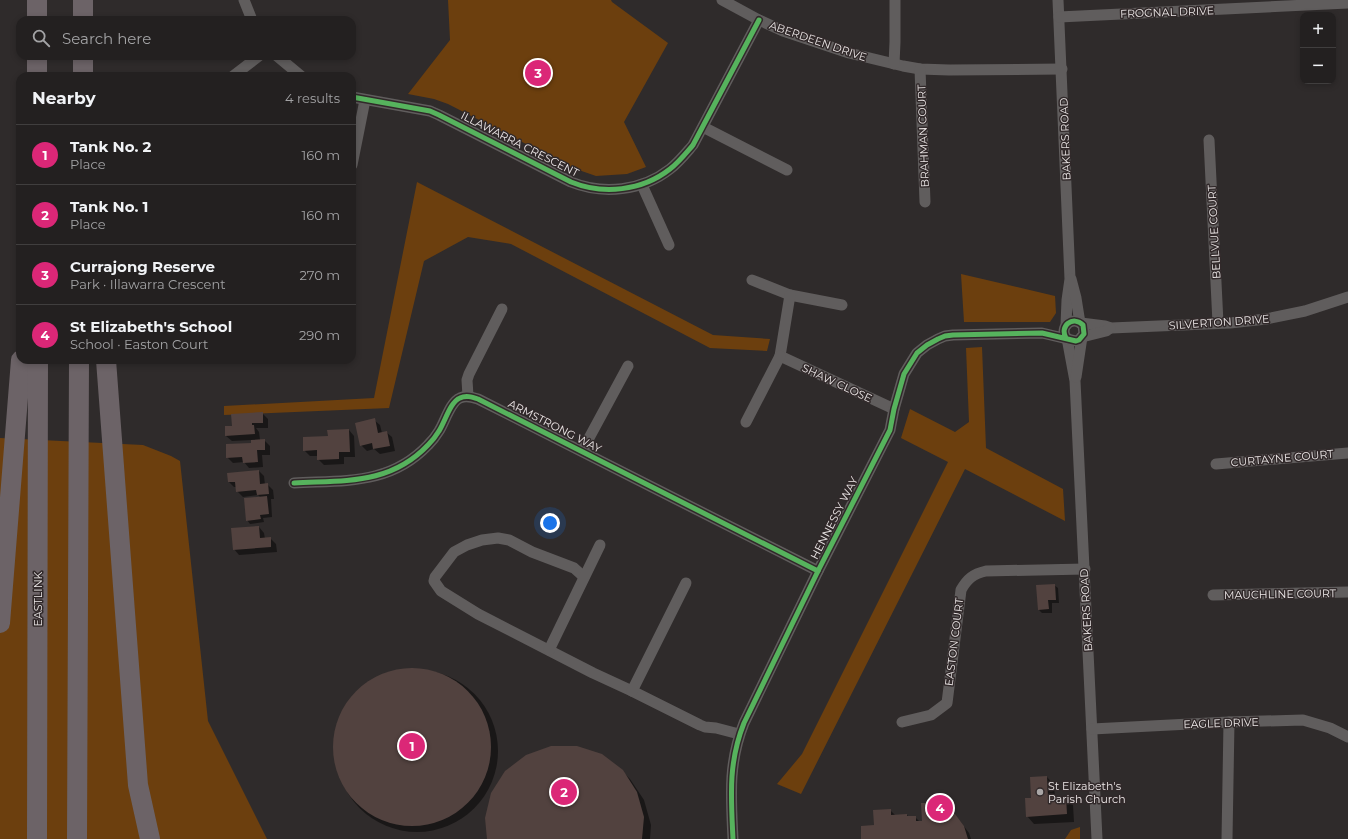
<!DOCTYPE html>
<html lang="en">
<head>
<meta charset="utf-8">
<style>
  :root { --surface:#232020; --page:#2b2829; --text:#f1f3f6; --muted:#a3a3a5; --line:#403e3e; --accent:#db2777 }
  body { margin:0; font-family:Montserrat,sans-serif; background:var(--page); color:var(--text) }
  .controls { position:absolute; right:12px; top:12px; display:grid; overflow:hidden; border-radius:8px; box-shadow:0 2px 6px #0003 }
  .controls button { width:36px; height:36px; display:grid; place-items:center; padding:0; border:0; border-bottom:1px solid var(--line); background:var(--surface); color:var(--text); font:20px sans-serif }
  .you { position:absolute; left:550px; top:523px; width:14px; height:14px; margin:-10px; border:3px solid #fff; border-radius:50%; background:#1a73e8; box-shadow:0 0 0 6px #1a73e833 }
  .badge { display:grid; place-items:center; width:26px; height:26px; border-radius:50%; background:var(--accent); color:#fff; font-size:13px; font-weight:700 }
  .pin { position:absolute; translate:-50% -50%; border:2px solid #fff; box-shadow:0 1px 4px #0006 }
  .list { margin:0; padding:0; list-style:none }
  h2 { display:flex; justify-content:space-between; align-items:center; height:52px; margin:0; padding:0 16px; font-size:17px }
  h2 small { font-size:13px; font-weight:400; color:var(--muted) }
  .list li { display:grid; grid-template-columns:26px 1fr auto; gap:12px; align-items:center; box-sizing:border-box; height:60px; padding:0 16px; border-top:1px solid var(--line) }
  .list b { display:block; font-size:15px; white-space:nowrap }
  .list p { margin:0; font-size:13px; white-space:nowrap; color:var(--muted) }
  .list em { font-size:13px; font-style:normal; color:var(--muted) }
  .icon { flex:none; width:22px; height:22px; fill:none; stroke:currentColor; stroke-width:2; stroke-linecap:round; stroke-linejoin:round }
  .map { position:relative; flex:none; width:1348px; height:839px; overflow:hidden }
  .search { position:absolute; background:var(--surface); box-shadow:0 2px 6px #0003; left:16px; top:16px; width:340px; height:44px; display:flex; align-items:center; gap:10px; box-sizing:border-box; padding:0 14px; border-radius:12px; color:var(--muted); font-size:15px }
  .panel { position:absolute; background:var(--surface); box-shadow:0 2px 6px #0003; left:16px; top:72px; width:340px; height:292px; border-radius:12px }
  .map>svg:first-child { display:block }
</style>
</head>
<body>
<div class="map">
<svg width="1348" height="839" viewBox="0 0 1348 839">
  <rect width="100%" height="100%" fill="#2f2b2b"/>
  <!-- green -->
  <g fill="#6c3f0e">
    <polygon points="448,0 611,0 612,2 668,43 624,122 646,167 627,174 596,176 573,168 448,104 434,99 408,94 450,40"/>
    <polygon points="417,182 713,335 770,339 767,351 710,348 511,244 468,237 424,261 389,408 224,415 224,406 374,398"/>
    <polygon points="961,274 1055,296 1056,313 1050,322 964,322"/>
    <polygon points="982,347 986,448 1063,489 1065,521 965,469 801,794 777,784 802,754 948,462 901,438 910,409 955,432 969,422 966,348"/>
    <polygon points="0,438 143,445 171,456 180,461 208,721 267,839 0,839"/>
    <polygon points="1080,827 1080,839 1065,839 1071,830"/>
  </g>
  <!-- shadow -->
  <g fill="#0007">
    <polygon points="262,413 268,419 268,428 256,428 259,432 260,440 264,440 270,446 270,455 262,455 263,467 249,468 244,462 233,463 227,457 253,444 252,440 232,441 226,436 233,427"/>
    <polygon points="374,420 380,425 382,433 386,432 392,437 395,451 380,454 374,449 367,451 361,445"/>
    <polygon points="349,430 354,436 355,457 344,457 344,464 324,465 318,459 318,456 310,456 304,450 329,437"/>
    <polygon points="259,471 264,476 265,485 267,484 273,490 274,499 271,499 272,517 263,518 264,522 250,524 247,520 260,497 258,495 243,497 237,491 237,487 234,487 229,482"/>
    <polygon points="259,527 264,533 265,539 270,538 276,544 277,552 239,555 234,549"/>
    <polygon points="1054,585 1058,588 1059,603 1052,603 1052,613 1042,613 1039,610"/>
    <circle cx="417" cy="751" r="81"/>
    <polygon points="622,771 630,779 644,800 651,825 650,839 488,839"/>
    <polygon points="1047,777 1054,785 1055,798 1066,798 1073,805 1074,822 1034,824 1027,816 1033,799"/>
    <polygon points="890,810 896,816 907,815 909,817 915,817 920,822 960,821 969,833 971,839 862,839"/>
  </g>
  <!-- building -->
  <g fill="#52423f">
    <polygon points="263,412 263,423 252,423 252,425 254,425 255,434 225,436 225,426 232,426 231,414"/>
    <polygon points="375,418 378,433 387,431 390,446 373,449 372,443 360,446 355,423"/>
    <polygon points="349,429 350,452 339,452 339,459 317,460 317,450 303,451 303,437 328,436 327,430"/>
    <polygon points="265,439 265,450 257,450 258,462 243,463 242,457 226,458 226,444 251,443 251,440"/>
    <polygon points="259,470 260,484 268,483 269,494 257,495 256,490 236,492 235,482 228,482 227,473"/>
    <polygon points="267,496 269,514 260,515 261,519 246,521 244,498"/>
    <polygon points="259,526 260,538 271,537 271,547 233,550 231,528"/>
    <polygon points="1055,584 1056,600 1048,600 1049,609 1038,610 1036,585"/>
    <circle cx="412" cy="747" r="79"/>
    <polygon points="551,746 577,746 602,754 623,770 637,792 644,817 642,839 487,839 485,818 491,793 505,771 526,755"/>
    <polygon points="1047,776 1048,797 1066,797 1067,814 1026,817 1025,798 1031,798 1030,777"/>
    <polygon points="921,803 932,803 940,805 955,814 964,826 968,839 861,839 861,826 874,825 873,810 891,809 891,815 907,814 907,816 916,816 916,821 922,821"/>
  </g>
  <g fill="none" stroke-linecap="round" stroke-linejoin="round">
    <!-- street -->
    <g stroke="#605d5d" stroke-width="11">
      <polyline points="244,0 252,20"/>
      <polyline points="722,0 759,20 783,31 849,53 903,66 920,69 949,70 1062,69"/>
      <polyline points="1058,0 1070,279 1067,300 1066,325"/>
      <polyline points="1059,17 1348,3"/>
      <polyline points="277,56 301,76"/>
      <polyline points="894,64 895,42 895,0"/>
      <polyline points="920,69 925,202"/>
      <polyline points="233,76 259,56"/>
      <path d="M352 97 430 111 439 115 571 182C603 195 642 191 670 169 679 162 686 153 693 145L759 20"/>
      <polyline points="703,127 787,170"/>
      <polyline points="1209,140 1218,323"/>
      <polyline points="352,165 365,100"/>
      <polyline points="642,185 669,245"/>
      <polyline points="1071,279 1076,298 1080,323"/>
      <polyline points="752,280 790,295 842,305"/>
      <polyline points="790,295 780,356 894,409"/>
      <polyline points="1081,323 1105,326 1111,328 1230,323 1266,319 1305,311 1348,297"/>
      <polyline points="1082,337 1106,331 1110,328"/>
      <polyline points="1067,338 1075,381 1097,839"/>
      <polyline points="1076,377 1082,337"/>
      <polyline points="468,396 467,380 469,374 502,309"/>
      <polyline points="746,422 780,356"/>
      <polyline points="582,451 628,366"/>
      <polyline points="1216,464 1348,453"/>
      <path d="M294 483C345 480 390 485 428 445 432 441 436 436 439 431 445 422 450 402 460 398 466 395 472 397 478 399L818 571"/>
      <polyline points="584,577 574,568 532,552 509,540 498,538 482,540 467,545 454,552 435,577 434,581 441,591 478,614 593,673 632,691 700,725 705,727 716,728 739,734"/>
      <polyline points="1213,595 1348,592"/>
      <polyline points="549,650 600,545"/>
      <polyline points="632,691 686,583"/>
      <path d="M902 722 931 715 947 703 961 590C967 579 973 574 986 571L1085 569"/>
      <polyline points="1092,729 1229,722 1303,720 1330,728 1348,737"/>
      <path d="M733 839C731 797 728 763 744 723L818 571 890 430 894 409 904 374 917 353 927 345 938 339 945 336 953 335 1042 333 1076 341 1079 340 1084 334 1083 325C1073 315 1059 326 1066 338"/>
      <polyline points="1227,839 1229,722"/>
    </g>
    <!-- highway -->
    <g stroke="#6c6367" stroke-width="20">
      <polyline points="37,20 37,0"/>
      <polyline points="83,20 83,0"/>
      <polyline points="37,76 37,56"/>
      <polyline points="83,76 83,56"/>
      <polyline points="106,360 138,785 150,839"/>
      <polyline points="0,623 21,360"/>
      <polyline points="37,839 38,360"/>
      <polyline points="77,839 79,360"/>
    </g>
    <!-- cycleway casing -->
    <g stroke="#31292a" stroke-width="8">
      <g id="cycleway">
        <path d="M352 97 430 111 439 115 571 182C603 195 642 191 670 169 679 162 686 153 693 145L759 20"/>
        <path d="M294 483C345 480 390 485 428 445 432 441 436 436 439 431 445 422 450 402 460 398 466 395 472 397 478 399L818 571"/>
        <path d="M733 839C731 797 728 763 744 723L818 571 890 430 894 409 904 374 917 353 927 345 938 339 945 336 953 335 1042 333 1076 341 1079 340 1084 334 1083 325C1073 315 1059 326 1066 338"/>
      </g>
    </g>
    <!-- cycleway -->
    <use href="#cycleway" stroke="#56b35d" stroke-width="5"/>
  </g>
  <!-- markers -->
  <circle fill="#aaa6a6" stroke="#31292a" stroke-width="1.5" cx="1040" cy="792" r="4"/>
  <g text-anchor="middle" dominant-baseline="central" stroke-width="3" stroke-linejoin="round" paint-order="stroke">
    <!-- street labels -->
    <g font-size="11" fill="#ede8e8" stroke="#31292a">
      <text transform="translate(1167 12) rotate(-2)">FROGNAL DRIVE</text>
      <text transform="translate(818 41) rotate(19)">ABERDEEN DRIVE</text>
      <text transform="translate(923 136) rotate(-92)">BRAHMAN COURT</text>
      <text transform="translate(1065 139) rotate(-92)">BAKERS ROAD</text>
      <text transform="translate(520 144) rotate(27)">ILLAWARRA CRESCENT</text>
      <text transform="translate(1214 232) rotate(-93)">BELLVUE COURT</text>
      <text transform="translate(1219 322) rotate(-4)">SILVERTON DRIVE</text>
      <text transform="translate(837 383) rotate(25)">SHAW CLOSE</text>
      <text transform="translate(555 426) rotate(27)">ARMSTRONG WAY</text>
      <text transform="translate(1282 458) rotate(-5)">CURTAYNE COURT</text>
      <text transform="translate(834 518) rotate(-63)">HENNESSY WAY</text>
      <text transform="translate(1280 594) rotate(-1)">MAUCHLINE COURT</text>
      <text transform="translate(38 599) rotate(-90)">EASTLINK</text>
      <text transform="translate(1086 610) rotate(-93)">BAKERS ROAD</text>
      <text transform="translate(954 642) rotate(-83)">EASTON COURT</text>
      <text transform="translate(1221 723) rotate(-2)">EAGLE DRIVE</text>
    </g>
    <!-- poi labels -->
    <g font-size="11" fill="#ede8e8" stroke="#31292a" text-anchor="start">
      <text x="1048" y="786">St Elizabeth's<tspan x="1048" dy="13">Parish Church</tspan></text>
    </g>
  </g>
</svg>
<div class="controls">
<button>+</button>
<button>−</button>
</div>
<div class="you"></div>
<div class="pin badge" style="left:412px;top:746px">1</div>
<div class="pin badge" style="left:564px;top:792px">2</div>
<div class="pin badge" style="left:538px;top:73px">3</div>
<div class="pin badge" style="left:940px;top:808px">4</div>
<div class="search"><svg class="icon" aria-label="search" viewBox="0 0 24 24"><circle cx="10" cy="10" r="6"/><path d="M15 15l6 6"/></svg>Search here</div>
<section class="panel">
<h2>Nearby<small>4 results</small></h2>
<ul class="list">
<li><span class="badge">1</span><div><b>Tank No. 2</b><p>Place</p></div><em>160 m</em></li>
<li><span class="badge">2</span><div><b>Tank No. 1</b><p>Place</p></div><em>160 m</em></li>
<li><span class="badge">3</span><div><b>Currajong Reserve</b><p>Park · Illawarra Crescent</p></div><em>270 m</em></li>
<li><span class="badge">4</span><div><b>St Elizabeth's School</b><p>School · Easton Court</p></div><em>290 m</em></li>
</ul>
</section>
</div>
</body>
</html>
